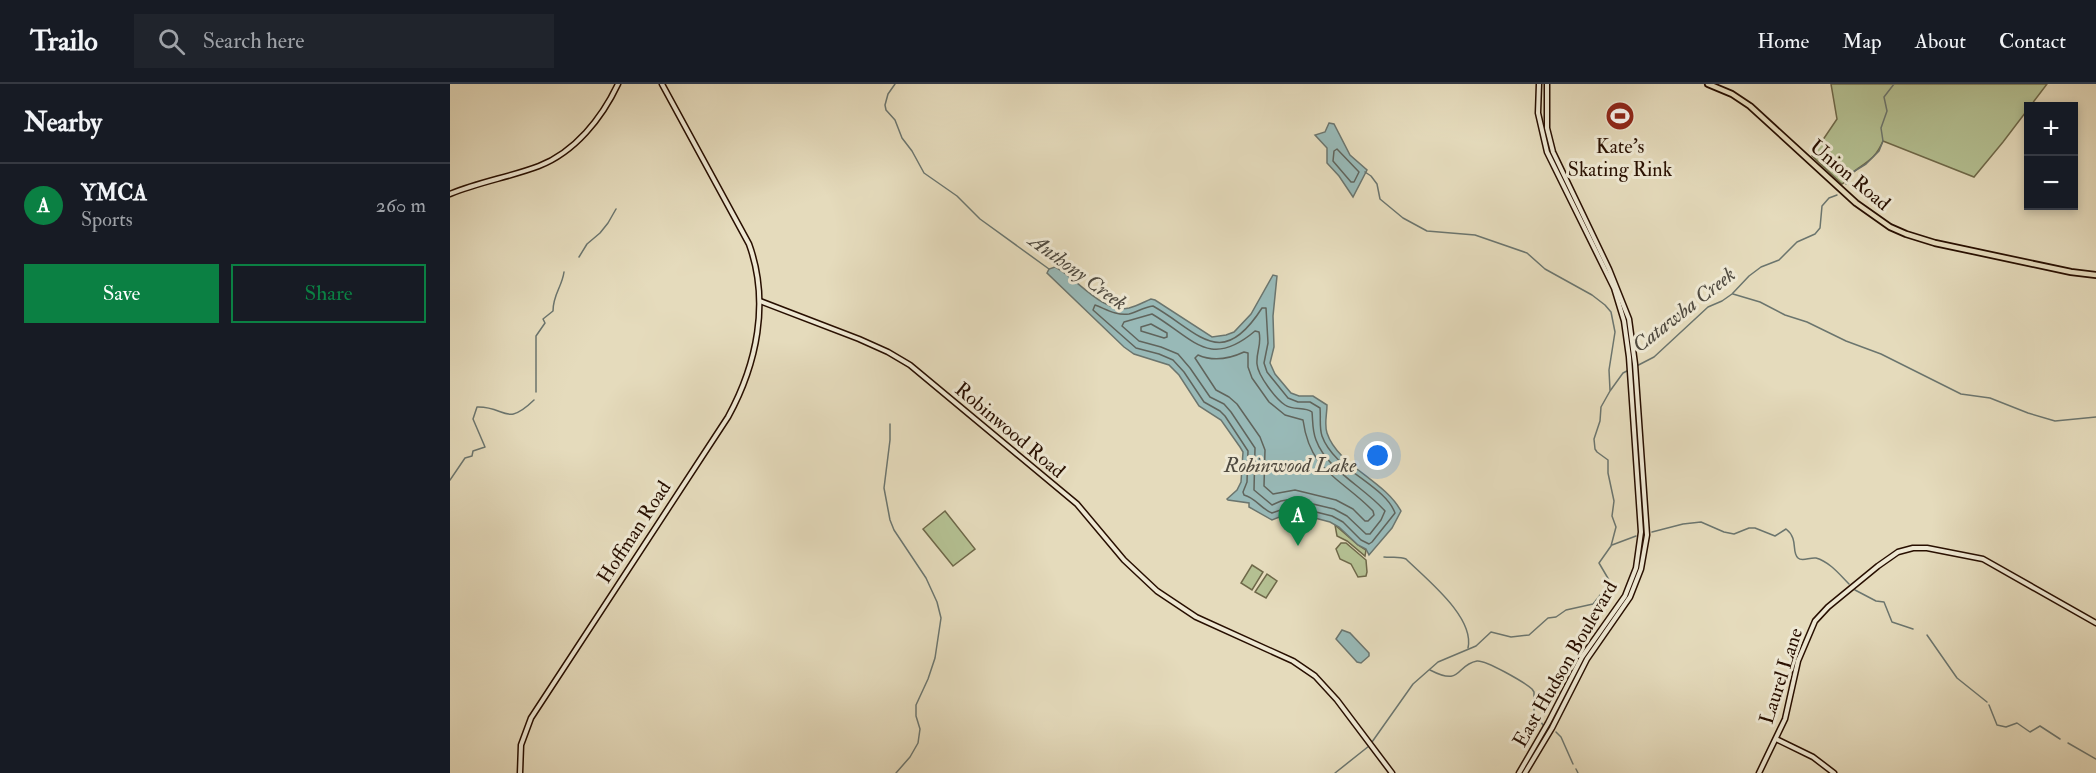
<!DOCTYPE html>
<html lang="en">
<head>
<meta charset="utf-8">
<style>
  :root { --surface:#171b24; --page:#20242c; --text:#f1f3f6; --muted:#9ea1a6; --line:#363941; --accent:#0b8043 }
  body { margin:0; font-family:"IM FELL Double Pica",serif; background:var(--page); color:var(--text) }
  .controls { position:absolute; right:18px; top:18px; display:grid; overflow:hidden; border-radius:0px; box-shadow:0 3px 9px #0003 }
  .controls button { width:54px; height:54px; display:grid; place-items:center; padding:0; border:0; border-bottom:2px solid var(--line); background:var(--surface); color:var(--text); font:30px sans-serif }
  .you { position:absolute; left:928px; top:372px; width:21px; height:21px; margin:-15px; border:4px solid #fff; border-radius:50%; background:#1a73e8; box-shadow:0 0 0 9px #1a73e833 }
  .badge { display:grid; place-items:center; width:39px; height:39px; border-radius:50%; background:var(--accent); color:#fff; font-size:20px; font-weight:700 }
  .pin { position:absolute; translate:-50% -50px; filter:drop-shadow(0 2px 3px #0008) }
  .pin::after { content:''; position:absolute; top:32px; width:21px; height:18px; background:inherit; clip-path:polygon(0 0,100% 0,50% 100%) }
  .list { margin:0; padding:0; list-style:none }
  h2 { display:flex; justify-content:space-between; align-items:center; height:78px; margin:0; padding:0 24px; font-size:26px }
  h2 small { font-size:20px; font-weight:400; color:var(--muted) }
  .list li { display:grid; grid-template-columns:39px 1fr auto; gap:18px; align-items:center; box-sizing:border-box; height:84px; padding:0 24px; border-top:2px solid var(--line) }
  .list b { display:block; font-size:22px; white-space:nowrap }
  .list p { margin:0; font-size:20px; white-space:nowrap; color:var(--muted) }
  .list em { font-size:20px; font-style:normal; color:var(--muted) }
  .actions { display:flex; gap:12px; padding:18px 24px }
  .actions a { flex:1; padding:14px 0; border:2px solid var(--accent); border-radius:0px; text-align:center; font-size:21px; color:var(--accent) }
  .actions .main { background:var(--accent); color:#fff }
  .icon { flex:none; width:33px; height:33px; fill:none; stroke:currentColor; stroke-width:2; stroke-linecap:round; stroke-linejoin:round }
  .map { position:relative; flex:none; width:1646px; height:689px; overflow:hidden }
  header { display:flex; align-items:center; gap:36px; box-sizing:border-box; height:84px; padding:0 30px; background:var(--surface); border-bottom:2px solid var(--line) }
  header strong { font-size:28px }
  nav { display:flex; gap:33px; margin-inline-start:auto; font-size:21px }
  .search { width:420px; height:54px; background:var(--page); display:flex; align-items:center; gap:15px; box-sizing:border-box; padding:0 21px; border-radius:0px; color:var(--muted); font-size:22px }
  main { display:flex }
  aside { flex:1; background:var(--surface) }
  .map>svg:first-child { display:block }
</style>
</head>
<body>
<header>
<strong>Trailo</strong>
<div class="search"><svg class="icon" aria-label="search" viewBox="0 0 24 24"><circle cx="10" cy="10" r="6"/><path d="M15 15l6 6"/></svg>Search here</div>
<nav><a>Home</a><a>Map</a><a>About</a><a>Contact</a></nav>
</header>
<main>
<aside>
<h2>Nearby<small></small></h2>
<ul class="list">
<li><span class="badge">A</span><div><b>YMCA</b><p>Sports</p></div><em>260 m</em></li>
</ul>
<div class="actions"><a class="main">Save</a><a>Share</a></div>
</aside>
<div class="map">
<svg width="1646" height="689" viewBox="0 0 1646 689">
  <rect width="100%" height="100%" fill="#e5dbbc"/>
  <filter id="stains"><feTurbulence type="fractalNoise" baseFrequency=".00333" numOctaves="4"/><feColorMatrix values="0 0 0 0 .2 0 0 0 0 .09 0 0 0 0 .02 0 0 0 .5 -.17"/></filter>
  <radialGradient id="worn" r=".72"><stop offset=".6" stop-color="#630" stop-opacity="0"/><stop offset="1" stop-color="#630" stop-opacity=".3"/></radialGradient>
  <!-- green -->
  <g fill="#b4c092" stroke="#6e6849" stroke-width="1.5">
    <path d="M1381 0H1597L1553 58 1524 93 1433 57C1426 73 1420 76 1406 86 1399 90 1400 96 1392 100L1362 72 1387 35Z"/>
    <polygon points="495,427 525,465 503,482 473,445"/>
    <polygon points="885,441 908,461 916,466 915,472 897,457 887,452"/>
    <polygon points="891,459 896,459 916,476 917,488 916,492 908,493 901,480 890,475 886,465"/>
    <polygon points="802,481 813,488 802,506 791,499"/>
    <polygon points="817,490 827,497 816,514 805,508"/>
  </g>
  <!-- water -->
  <g fill="#98b9b7" stroke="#6b756e" stroke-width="1.5">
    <polygon points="879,39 884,40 900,71 917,86 903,113 889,92 877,79 877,64 865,51 875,48"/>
    <path d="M605 183C626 193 652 230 679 224 687 222 694 218 701 215L705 216 762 253 776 251 784 248 801 230 823 191 827 192 823 232 824 263 820 279 825 290 841 309 849 312H863L877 321C877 331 874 340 877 349 888 382 934 396 951 427L942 444 919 471 916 465 908 461 889 443 880 438 842 428 822 436 799 423V419L778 416 777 415 787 406 791 398 793 368 790 363 771 336 749 322 729 291 719 281 684 270 674 263 597 189 599 185Z"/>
    <polygon points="892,546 900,549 919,569 919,572 911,579 907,578 886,555"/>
  </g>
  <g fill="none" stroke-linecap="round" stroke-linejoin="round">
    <!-- shore -->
    <g stroke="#60645c" stroke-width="1.5">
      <polygon points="887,65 909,88 904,98 901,98 883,77 884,67"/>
      <path d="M645 221C656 225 666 232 679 230 687 228 694 223 703 222 749 248 771 288 812 224H816L818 259 814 279 817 288 838 314 848 318H860L870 324C871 333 869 343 872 352 884 386 935 401 945 429L922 458 919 460 911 456 893 438 882 432 842 422 822 429C811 425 806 414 794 411L793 408 797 398 798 367 775 332 770 327 754 318 734 288 723 276 709 270 686 264 643 226Z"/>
      <path d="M702 230C743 254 759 286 805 247L809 248C812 261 806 267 807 280 808 292 826 315 835 321 844 327 854 322 862 328 863 337 862 346 866 356 877 386 914 403 935 427L931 436 920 450H916L897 432 884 425 842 415 831 417 822 421 804 406 805 364 781 328 774 320 760 313 740 284 728 270 711 263 689 257 672 242 674 238Z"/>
      <polygon points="701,240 717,249 717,253 714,254 691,247 691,243"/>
      <path d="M794 268 798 269V283L802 294 819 318 835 331 853 336C860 388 891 394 923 427L924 431 918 437H915L903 425 886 416 845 406 823 410 814 402 815 366 810 353 787 320 779 313 766 306 745 274 748 271C764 278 779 275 794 268Z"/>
    </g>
    <!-- stream -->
    <g stroke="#6b756e" stroke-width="1.5">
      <polyline points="445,0 438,10 435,21 436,26 445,36 452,54 462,67 474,89 507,112 530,135 599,185"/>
      <polyline points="915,88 921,92 927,100 930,115 953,134 977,147 1025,151 1077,169 1095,185 1142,211 1155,221 1161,228 1165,248 1159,286 1160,306"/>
      <polyline points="1396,100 1403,88 1416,80 1429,67 1433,57 1431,44 1437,27 1434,13 1444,0"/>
      <polyline points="129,173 137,160 150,149 158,139 166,125"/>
      <polyline points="1283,210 1310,218 1335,231 1357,238 1396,257 1431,270 1511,310 1540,314 1578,329 1605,337 1646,333"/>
      <path d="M86 308V252L95 239 93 235 103 227C103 210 112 203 114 188"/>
      <polyline points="440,340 440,356 434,404 440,436 444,446 476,494 487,518 491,534 485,574 478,595 466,621 466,632 470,645 468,659 460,673 446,689"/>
      <path d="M0 396 15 374 22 372 23 367 35 363 23 335 27 323C56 322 55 344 84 316"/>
      <path d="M1202 448 1233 440 1251 438 1274 448 1284 450 1299 444H1305L1325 452 1336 445C1349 455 1341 468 1348 474 1352 478 1360 473 1366 474 1380 478 1390 491 1399 500"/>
      <polyline points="1162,461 1186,452"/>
      <path d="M934 473C942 474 949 472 956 475 976 495 1025 533 1018 564"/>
      <polyline points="1405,506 1426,517 1434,518 1442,538 1463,545"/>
      <polyline points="1477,551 1507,594 1537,618"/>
      <path d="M980 586C1013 603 1005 581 1027 577 1036 576 1074 598 1082 605L1084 608V628L1093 641"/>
      <polyline points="1539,621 1547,641 1556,643 1567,639 1580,648 1590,642 1610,655"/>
      <polyline points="1106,648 1111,653 1123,680"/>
      <polyline points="922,658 963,600 988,578 1026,562 1041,548 1061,553 1079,551 1098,534 1106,533 1116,526 1143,520 1159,500 1159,496 1149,479 1161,462 1166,443 1162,432 1164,417 1158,389 1158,376 1147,368 1145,365 1144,355 1150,337 1151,323 1160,307 1173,289 1204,273 1258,223 1272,217 1282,210 1299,192 1311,183 1329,176 1347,158 1365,150 1370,144 1372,122 1379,114 1387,111"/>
      <polyline points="1618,659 1646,675"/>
      <polyline points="1126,685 1128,689"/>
      <polyline points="885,689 919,662"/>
    </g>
    <!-- secondary casing -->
    <g stroke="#280f00" stroke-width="7">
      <g id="secondary">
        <path d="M0 110C29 98 60 93 89 82 125 68 152 34 168 0"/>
        <polyline points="310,217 409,255 438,268 460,281 627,420 674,476 707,507 746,533 843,577 865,592 887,616 942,689"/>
        <polyline points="1326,655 1363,673 1384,689"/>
        <path d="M70 689 71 661 81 634 278 333C307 280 320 218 299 160L212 0"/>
        <polyline points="1069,689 1098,639 1132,573 1175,512 1186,484 1191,448 1179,273 1174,237 1164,204 1097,68 1088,29 1089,0"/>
        <polyline points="1075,689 1102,644 1137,575 1180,513 1191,485 1197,451 1185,280 1179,235 1159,185 1103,68 1097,44 1097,0"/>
        <polyline points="1309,689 1335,635 1348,577 1365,537 1378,523 1428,482 1448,468 1463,464 1477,464 1533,475 1646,539"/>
      </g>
    </g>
    <!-- primary casing -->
    <g stroke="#280f00" stroke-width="8">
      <polyline id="primary" points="1258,0 1282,10 1300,22 1406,119 1440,143 1456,150 1485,159 1621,188 1646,191"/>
    </g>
    <!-- secondary -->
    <use href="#secondary" stroke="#eee8d3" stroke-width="4"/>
    <!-- primary -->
    <use href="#primary" stroke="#e5dbbc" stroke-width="4.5"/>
  </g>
  <!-- icons -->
  <defs>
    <g id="stadium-disc" transform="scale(1.5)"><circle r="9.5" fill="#8f2418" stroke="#eee8d3"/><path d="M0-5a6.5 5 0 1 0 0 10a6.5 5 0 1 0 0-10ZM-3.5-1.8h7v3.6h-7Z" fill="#fff"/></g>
  </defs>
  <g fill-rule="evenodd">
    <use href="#stadium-disc" x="1170" y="32"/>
  </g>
  <g text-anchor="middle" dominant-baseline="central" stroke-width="6" stroke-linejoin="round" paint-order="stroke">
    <!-- poi labels -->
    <g font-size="20" fill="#280f00" stroke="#eee8d3">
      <text x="1170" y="62">Kate's<tspan x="1170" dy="23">Skating Rink</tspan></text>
    </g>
    <!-- street labels -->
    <g font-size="20" fill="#280f00" stroke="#eee8d3">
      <text transform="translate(1400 91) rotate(40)">Union Road</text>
      <text transform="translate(560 346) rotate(40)">Robinwood Road</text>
      <text transform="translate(184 448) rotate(-57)">Hoffman Road</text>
      <text transform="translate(1115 580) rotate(-60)">East Hudson Boulevard</text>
      <text transform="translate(1331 592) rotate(-72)">Laurel Lane</text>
    </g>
    <!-- water labels -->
    <g font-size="21" font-style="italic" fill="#4f4a40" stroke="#eee8d3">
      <text transform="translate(628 188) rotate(36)">Anthony Creek</text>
      <text transform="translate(1234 226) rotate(-38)">Catawba Creek</text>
      <text x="840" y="381">Robinwood Lake</text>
    </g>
  </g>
  <rect width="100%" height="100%" filter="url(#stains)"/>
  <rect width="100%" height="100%" fill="url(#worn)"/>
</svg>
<div class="controls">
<button>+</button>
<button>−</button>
</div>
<div class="you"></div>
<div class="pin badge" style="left:848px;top:462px">A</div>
</div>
</main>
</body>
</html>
